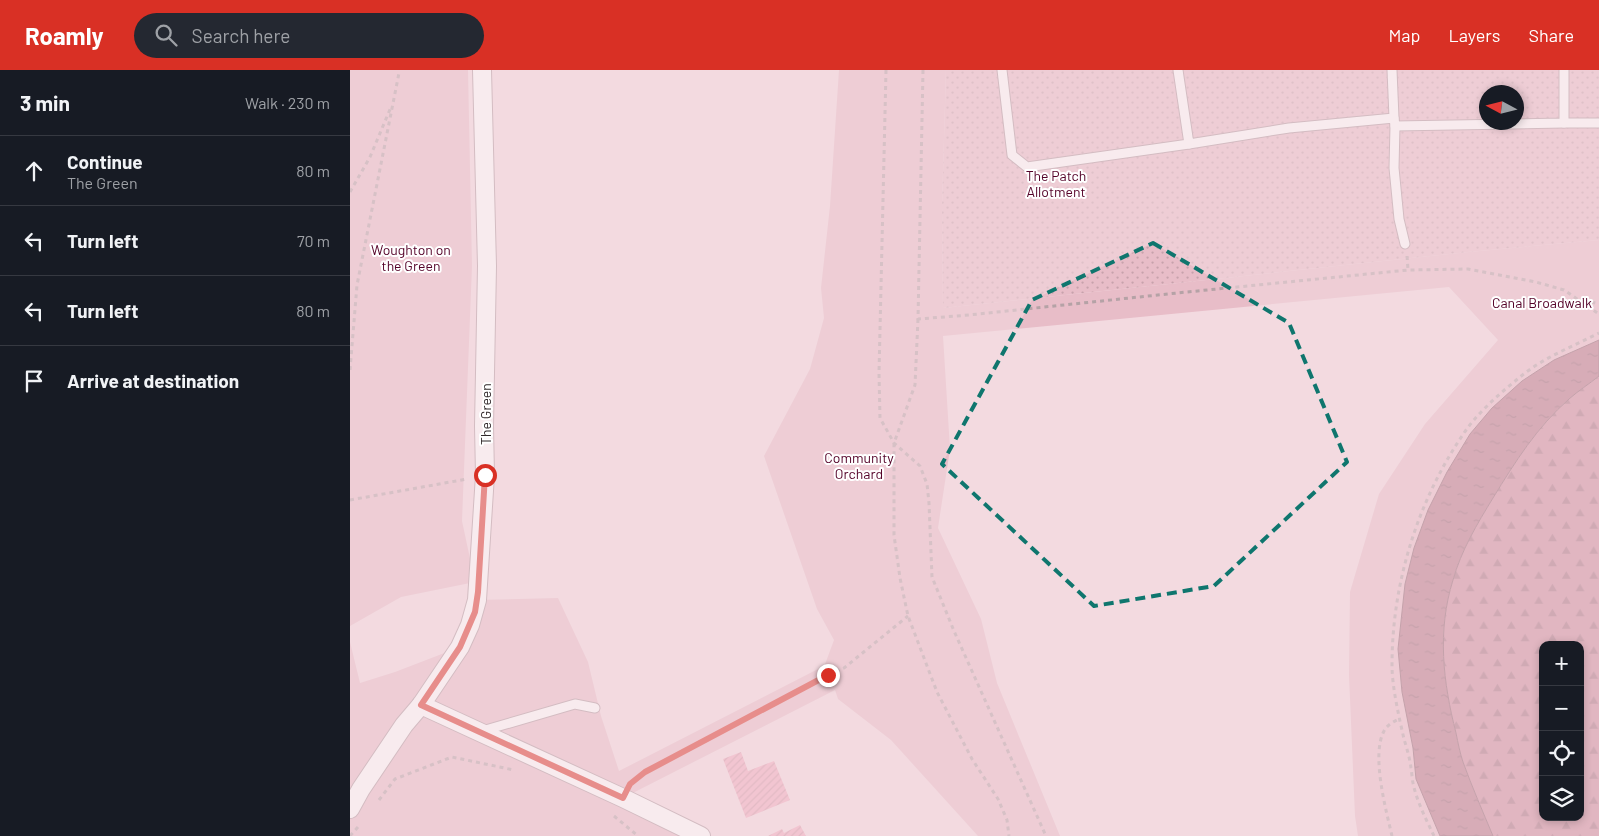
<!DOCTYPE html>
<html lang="en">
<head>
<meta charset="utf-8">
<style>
  :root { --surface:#171b24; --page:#242831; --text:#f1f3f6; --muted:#9ea1a6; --line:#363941; --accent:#d93025 }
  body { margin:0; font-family:Barlow,sans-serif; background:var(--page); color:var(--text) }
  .controls { position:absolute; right:15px; bottom:15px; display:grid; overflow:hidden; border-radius:10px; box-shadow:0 2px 8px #0003 }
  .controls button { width:45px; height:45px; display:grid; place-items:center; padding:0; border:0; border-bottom:1px solid var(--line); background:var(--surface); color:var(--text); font:25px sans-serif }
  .compass { position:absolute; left:1129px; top:15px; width:45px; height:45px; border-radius:50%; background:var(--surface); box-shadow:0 2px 8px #0003; rotate:277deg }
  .stop { position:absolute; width:15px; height:15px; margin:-11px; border:4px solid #d93025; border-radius:50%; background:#fff }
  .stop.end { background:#d93025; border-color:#fff; box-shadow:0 1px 5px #0008 }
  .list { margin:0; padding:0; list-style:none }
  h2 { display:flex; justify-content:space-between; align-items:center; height:65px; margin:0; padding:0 20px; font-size:21px }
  h2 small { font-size:16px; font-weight:400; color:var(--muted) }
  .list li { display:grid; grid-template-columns:32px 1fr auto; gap:15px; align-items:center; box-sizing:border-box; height:70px; padding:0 20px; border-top:1px solid var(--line) }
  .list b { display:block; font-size:19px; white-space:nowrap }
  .list p { margin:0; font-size:16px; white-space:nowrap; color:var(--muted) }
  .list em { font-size:16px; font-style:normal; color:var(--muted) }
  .icon { flex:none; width:28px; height:28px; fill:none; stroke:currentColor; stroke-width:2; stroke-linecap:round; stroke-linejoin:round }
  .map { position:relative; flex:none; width:1249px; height:766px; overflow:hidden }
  header { display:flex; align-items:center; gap:30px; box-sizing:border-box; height:70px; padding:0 25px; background:var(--accent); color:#fff }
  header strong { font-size:24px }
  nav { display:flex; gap:28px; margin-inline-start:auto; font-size:18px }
  .search { width:350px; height:45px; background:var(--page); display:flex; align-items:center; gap:12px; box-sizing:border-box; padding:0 18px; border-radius:28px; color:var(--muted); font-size:19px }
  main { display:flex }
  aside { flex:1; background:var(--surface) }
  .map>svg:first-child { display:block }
</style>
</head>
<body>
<header>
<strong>Roamly</strong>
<div class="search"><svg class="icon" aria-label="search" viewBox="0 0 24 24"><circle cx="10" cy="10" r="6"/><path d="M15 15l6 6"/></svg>Search here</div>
<nav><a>Map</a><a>Layers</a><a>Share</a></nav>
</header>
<main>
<aside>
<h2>3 min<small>Walk · 230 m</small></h2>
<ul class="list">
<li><svg class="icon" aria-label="ahead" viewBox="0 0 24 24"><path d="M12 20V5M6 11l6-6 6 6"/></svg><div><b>Continue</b><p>The Green</p></div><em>80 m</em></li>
<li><svg class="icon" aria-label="left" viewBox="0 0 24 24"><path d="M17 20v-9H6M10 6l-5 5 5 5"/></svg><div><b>Turn left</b></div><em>70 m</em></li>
<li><svg class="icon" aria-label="left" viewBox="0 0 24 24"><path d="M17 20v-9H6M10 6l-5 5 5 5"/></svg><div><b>Turn left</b></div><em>80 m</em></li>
<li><svg class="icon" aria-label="arrive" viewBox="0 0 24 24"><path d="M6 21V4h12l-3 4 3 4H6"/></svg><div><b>Arrive at destination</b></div></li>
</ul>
</aside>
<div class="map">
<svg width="1249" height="766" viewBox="0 0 1249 766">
  <defs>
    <pattern id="forest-firs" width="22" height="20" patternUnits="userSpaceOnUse" patternTransform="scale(1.25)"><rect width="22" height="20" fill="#cc899c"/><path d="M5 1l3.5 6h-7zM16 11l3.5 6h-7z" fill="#a6707f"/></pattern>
    <pattern id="garden-dots" width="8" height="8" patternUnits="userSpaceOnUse" patternTransform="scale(1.25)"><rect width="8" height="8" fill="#e8bdc8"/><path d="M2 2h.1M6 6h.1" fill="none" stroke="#c7a2ac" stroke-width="1.8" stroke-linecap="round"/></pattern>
    <pattern id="water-ripples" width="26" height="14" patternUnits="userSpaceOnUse" patternTransform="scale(1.25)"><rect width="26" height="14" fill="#b57486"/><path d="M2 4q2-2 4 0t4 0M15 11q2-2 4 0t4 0" fill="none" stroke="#945f6e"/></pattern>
    <pattern id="building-hatch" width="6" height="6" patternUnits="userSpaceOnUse" patternTransform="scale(1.25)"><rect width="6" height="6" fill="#f2acbf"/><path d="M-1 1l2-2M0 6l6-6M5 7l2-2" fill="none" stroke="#d094a4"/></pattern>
  </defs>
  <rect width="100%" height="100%" fill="#f3dae0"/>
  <!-- green -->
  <g fill="#e8bdc8">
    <polygon points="0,0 118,0 122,196 112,451 125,512 51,527 0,556"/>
    <polygon points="489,0 596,0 592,137 593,238 1118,182 1249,170 1249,270 1204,290 1172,311 1142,338 1064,478 1055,514 1048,579 1052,622 1063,678 1066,709 1090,766 1008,766 1005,746 999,605 1000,522 1029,424 1075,354 1148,270 1099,217 593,266 600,379 588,458 631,549 647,613 710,766 628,766 541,670 488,629 485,620 273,728 351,766 0,766 0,572 10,613 45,602 110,577 127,530 208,528 238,592 251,646 269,701 470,598 474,597 484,570 467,539 414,386 460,299 474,248 471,218 480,136"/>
  </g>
  <!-- forest -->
  <path fill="url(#forest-firs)" fill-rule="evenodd" d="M1249 306V766H1143C1133 742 1122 717 1113 692 1110 683 1108 673 1106 663 1093 612 1087 561 1103 510 1111 481 1127 454 1143 428 1165 392 1187 357 1219 329 1228 321 1239 314 1249 306ZM1193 575H1230V747H1193Z"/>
  <!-- garden -->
  <path fill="url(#garden-dots)" fill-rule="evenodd" d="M596 0H1249V170L1118 182 593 238 592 137ZM1136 22H1166V52H1136Z"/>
  <!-- water -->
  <path fill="url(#water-ripples)" stroke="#8d5d6a" d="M1249 270V306C1239 314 1228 321 1219 329 1187 357 1165 392 1143 428 1127 454 1111 481 1103 510 1087 561 1093 612 1106 663 1108 673 1110 683 1113 692 1122 717 1133 742 1143 766H1090L1066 709 1063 678 1052 622 1048 579 1055 514 1064 478 1078 440 1097 402 1120 364 1142 338 1172 311 1204 290Z"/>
  <!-- building -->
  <g fill="url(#building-hatch)">
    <polygon points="391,682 398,701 424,691 440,730 396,748 373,689"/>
    <polygon points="450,755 456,766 418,766 432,759 434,763"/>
  </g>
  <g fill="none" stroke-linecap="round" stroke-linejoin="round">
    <!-- lane casing -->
    <g stroke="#af989e" stroke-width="11">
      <g id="lane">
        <polyline points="652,0 662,85 677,97 839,74"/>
        <polyline points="828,0 839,74 939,58 1044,48 1042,0"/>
        <polyline points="1044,48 1045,56 1214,53 1214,0"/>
        <polyline points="1214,53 1249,53"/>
        <polyline points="1045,56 1044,98 1049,149 1055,174"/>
        <polyline points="132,661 225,634 245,638"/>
      </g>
    </g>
    <!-- street casing -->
    <g stroke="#af989e" stroke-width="20">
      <g id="street">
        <polyline points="71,635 273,728 351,766"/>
        <polyline points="0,739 11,719 54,655 71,635 110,577 120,555 127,530 135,405 134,356 137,196 132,0"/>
      </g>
    </g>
    <!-- path -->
    <g stroke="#b5a2a6" stroke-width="3" stroke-dasharray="4 4" stroke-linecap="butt">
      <polyline points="536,0 529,303 530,348 544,373 570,396 577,414 579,433 582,507 604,561 696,766"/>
      <polyline points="573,0 568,249 619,245 827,223 1058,200 1118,199 1186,212 1214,220 1249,244"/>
      <polyline points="0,122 20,87 41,37"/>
      <polyline points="1057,186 1058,200"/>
      <polyline points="1234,233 1238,231 1249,234"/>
      <polyline points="568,249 565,315 544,373 544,465 550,508 558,546 587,622 622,689 648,729 657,750 659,766"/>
      <polyline points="0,300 7,215 49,3"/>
      <polyline points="0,430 117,409"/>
      <polyline points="282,712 295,702 478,605 494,598 558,546"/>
      <polyline points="29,730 45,709 102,687 164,700"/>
      <polyline points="264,746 288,766"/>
      <polyline points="0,766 8,757"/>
      <path d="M1042 766C1036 740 1021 685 1034 661 1037 655 1043 652 1049 649"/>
      <path d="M1084 766C1076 749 1067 732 1063 713 1062 709 1062 703 1061 698 1060 689 1057 679 1054 669 1049 647 1042 617 1042 595 1042 514 1067 433 1112 366 1126 344 1149 324 1170 307 1194 287 1222 277 1249 263"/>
    </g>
    <!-- lane -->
    <use href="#lane" stroke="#fff" stroke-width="9"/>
    <!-- street -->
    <use href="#street" stroke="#fff" stroke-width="18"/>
  </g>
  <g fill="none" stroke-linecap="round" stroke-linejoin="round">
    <!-- route -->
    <polyline stroke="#d93025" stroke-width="6" points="135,405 128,522 125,542 110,577 71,635 273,728 280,714 295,702 478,605"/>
  </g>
  <!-- marked area -->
  <path d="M0 0H1249V766H0ZM803 173 939 253 997 392 864 516 744 536 592 394 682 230Z" fill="#f3dae0" fill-opacity=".55" fill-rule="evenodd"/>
  <path fill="none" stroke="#0f766e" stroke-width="4" stroke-dasharray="10 6" stroke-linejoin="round" d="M803 173 939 253 997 392 864 516 744 536 592 394 682 230Z"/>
  <g text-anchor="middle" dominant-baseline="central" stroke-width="4" stroke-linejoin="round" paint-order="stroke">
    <!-- park labels -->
    <g font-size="14" fill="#540228" stroke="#fff">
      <text x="706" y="105">The Patch<tspan x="706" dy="16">Allotment</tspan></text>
      <text x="61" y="179">Woughton on<tspan x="61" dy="16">the Green</tspan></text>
      <text x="1192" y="232">Canal Broadwalk</text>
      <text x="509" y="387">Community<tspan x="509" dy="16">Orchard</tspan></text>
    </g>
    <!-- street labels -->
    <g font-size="14" fill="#31282a" stroke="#fff">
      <text transform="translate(135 344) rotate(-90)">The Green</text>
    </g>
  </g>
</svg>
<div class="controls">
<button>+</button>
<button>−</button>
<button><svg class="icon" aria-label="locate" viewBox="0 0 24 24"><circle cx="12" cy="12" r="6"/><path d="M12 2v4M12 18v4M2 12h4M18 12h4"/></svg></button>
<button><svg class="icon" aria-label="layers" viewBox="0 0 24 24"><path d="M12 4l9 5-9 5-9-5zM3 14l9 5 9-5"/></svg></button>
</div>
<svg class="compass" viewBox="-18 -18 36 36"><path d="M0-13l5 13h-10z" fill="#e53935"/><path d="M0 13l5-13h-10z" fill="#9ea1a6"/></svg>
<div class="stop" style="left:135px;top:405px"></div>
<div class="stop end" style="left:478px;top:605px"></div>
</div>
</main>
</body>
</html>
